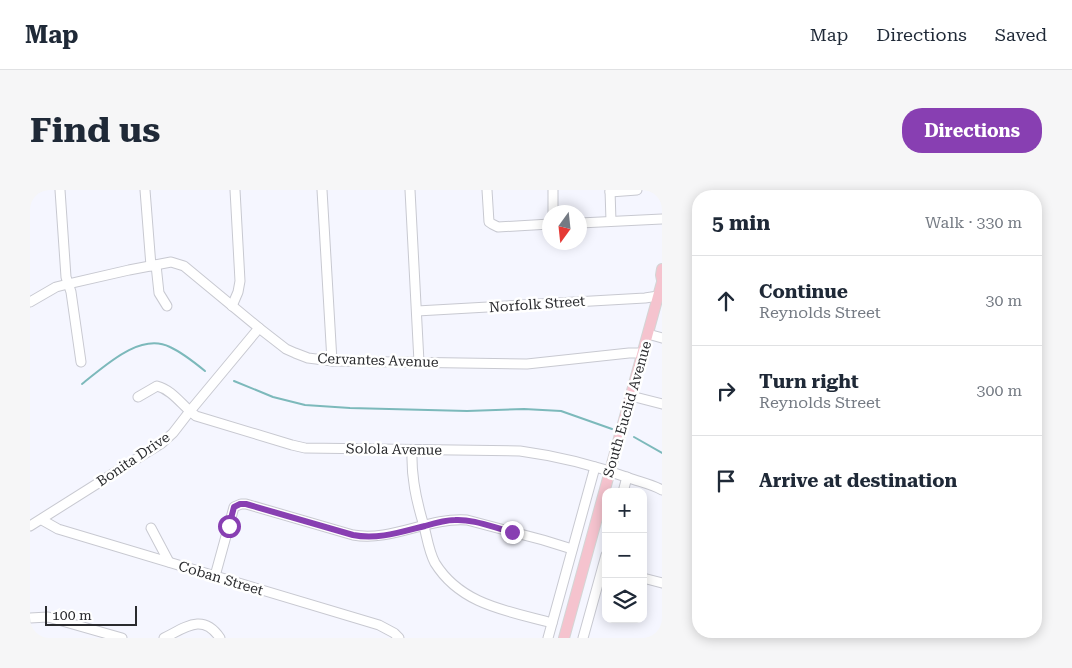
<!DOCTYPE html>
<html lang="en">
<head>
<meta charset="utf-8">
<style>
  :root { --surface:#fff; --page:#f6f6f7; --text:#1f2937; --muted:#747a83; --line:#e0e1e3; --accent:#883fb2 }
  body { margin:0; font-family:"Roboto Serif",serif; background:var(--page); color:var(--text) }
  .controls { position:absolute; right:15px; bottom:15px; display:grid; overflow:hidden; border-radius:10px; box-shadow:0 2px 12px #0003 }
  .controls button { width:45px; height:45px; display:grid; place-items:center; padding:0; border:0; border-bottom:1px solid var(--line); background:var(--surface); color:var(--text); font:25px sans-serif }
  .compass { position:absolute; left:512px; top:15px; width:45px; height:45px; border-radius:50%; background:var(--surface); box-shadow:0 2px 12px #0003; rotate:195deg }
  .scale { position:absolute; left:15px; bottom:12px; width:92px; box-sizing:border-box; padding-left:5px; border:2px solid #2a2b2e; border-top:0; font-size:14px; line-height:18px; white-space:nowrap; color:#2a2b2e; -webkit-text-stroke:4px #fff; paint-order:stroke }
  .stop { position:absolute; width:15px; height:15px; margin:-11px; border:4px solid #883fb2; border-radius:50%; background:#fff }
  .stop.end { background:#883fb2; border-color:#fff; box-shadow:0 1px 5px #0008 }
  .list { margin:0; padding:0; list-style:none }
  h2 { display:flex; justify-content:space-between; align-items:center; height:65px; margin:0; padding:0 20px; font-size:21px }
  h2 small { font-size:16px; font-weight:400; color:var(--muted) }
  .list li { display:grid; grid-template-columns:32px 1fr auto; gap:15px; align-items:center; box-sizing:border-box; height:90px; padding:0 20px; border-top:1px solid var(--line) }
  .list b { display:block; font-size:19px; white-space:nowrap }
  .list p { margin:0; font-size:16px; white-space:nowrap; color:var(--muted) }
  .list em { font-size:16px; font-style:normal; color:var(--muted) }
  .icon { flex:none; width:28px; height:28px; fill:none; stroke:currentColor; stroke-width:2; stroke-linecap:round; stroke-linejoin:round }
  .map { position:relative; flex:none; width:632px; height:448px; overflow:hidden; border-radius:20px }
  header { display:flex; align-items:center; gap:30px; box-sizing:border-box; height:70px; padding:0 25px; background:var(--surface); border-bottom:1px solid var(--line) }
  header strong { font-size:24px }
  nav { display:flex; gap:28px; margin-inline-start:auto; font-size:18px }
  .intro { display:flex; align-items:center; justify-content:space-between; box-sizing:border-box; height:120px; padding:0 30px }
  h1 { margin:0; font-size:35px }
  .button { padding:12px 22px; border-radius:20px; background:var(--accent); color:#fff; font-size:18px; font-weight:700 }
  main { display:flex; gap:30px; padding:0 30px }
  aside { flex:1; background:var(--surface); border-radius:20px; box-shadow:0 2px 12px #0003 }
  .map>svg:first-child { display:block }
</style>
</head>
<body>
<header>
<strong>Map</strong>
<nav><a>Map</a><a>Directions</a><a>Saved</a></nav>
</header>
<div class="intro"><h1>Find us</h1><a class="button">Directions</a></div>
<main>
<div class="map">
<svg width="632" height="448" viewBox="0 0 632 448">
  <rect width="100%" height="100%" fill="#f5f6ff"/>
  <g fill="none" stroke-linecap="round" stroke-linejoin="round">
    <!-- stream -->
    <g stroke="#7cb9bb" stroke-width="2">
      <polyline points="204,191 243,207 275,215 320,218 437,221 494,219 531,221 582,239"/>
      <path d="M52 194C75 176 110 142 140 157 153 163 164 172 175 181"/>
      <polyline points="604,247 632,263"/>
    </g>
    <!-- minor casing -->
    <g stroke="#c8c9d1" stroke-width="11">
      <g id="minor">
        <polyline points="30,0 36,87 41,102 51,172"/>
        <polyline points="115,0 121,76"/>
        <polyline points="292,0 302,171"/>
        <polyline points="380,0 389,172"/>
        <polyline points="457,0 459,32 462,34 468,37 520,34"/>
        <polyline points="523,0 523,22"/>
        <polyline points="580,0 581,31"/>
        <polyline points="580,2 607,0"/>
        <polyline points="550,33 632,29"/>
        <polyline points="126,75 129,103 137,116"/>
        <polyline points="0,112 26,97 38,94 99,80 141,72 154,76 229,138 256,159 265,163 278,168 302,171 497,174 599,163 613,163"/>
        <polyline points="202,116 208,102 210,91 205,0"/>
        <polyline points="387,121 615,108 628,106"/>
        <polyline points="618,144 632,148"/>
        <polyline points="601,206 632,214"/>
        <path d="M108 207 127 196C143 200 153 217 166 226L262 255 275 258 490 261C527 266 564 275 599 288 610 292 621 294 632 300"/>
        <path d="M382 260C381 287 386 310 394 336 397 348 399 362 405 373 431 415 478 421 522 433"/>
        <polyline points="593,302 597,287"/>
        <polyline points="12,330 28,339 349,435 364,443 369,448"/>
        <polyline points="0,336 119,261 132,253 143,243 160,221 229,138"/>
        <polyline points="121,338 139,372"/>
        <path d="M185 386 204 317 211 314H216L323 345C362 352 398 327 437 330L513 350 542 359"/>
        <polyline points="613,388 632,393"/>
        <polyline points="0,428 18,427 92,448"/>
        <path d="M134 448C156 437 173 423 190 448"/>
        <polyline points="518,448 565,277"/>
        <polyline points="553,448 576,365"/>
      </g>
    </g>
    <!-- major casing -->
    <g stroke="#d4d5d5" stroke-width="12">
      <g id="major">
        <polyline points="632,79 631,85 632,90"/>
        <polyline points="534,448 632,92"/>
      </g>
    </g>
    <!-- minor -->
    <use href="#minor" stroke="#fff" stroke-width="9"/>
    <!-- major -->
    <use href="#major" stroke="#f5c3ce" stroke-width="10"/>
  </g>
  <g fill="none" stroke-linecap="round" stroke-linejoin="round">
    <!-- route -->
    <path stroke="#883fb2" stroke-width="6" d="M199 336 204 317 210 314H216L323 345C347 350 371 342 395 336 405 333 415 330 425 330 444 329 464 338 482 342"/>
  </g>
  <g text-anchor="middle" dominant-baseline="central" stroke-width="5" stroke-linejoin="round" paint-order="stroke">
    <!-- street labels -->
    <g font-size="14" fill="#2a2b2e" stroke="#fff">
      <text transform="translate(507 114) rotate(-4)">Norfolk Street</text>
      <text transform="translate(348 170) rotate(2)">Cervantes Avenue</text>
      <text transform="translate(597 219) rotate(-74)">South Euclid Avenue</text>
      <text transform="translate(364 259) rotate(1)">Solola Avenue</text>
      <text transform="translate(103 269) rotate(-34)">Bonita Drive</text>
      <text transform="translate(191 388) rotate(17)">Coban Street</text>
    </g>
  </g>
</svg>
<div class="controls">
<button>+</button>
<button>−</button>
<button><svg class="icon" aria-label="layers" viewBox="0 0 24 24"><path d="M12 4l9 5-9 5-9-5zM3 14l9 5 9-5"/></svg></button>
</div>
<svg class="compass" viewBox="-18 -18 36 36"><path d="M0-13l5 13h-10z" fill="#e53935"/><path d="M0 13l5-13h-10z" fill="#747a83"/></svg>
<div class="scale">100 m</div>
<div class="stop" style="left:199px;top:336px"></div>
<div class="stop end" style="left:482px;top:342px"></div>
</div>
<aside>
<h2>5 min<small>Walk · 330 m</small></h2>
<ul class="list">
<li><svg class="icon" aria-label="ahead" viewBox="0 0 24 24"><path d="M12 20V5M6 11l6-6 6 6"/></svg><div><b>Continue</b><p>Reynolds Street</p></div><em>30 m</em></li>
<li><svg class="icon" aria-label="right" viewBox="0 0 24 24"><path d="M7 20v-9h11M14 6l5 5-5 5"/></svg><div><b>Turn right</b><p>Reynolds Street</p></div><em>300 m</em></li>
<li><svg class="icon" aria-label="arrive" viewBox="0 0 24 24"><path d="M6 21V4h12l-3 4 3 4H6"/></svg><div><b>Arrive at destination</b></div></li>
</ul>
</aside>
</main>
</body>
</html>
